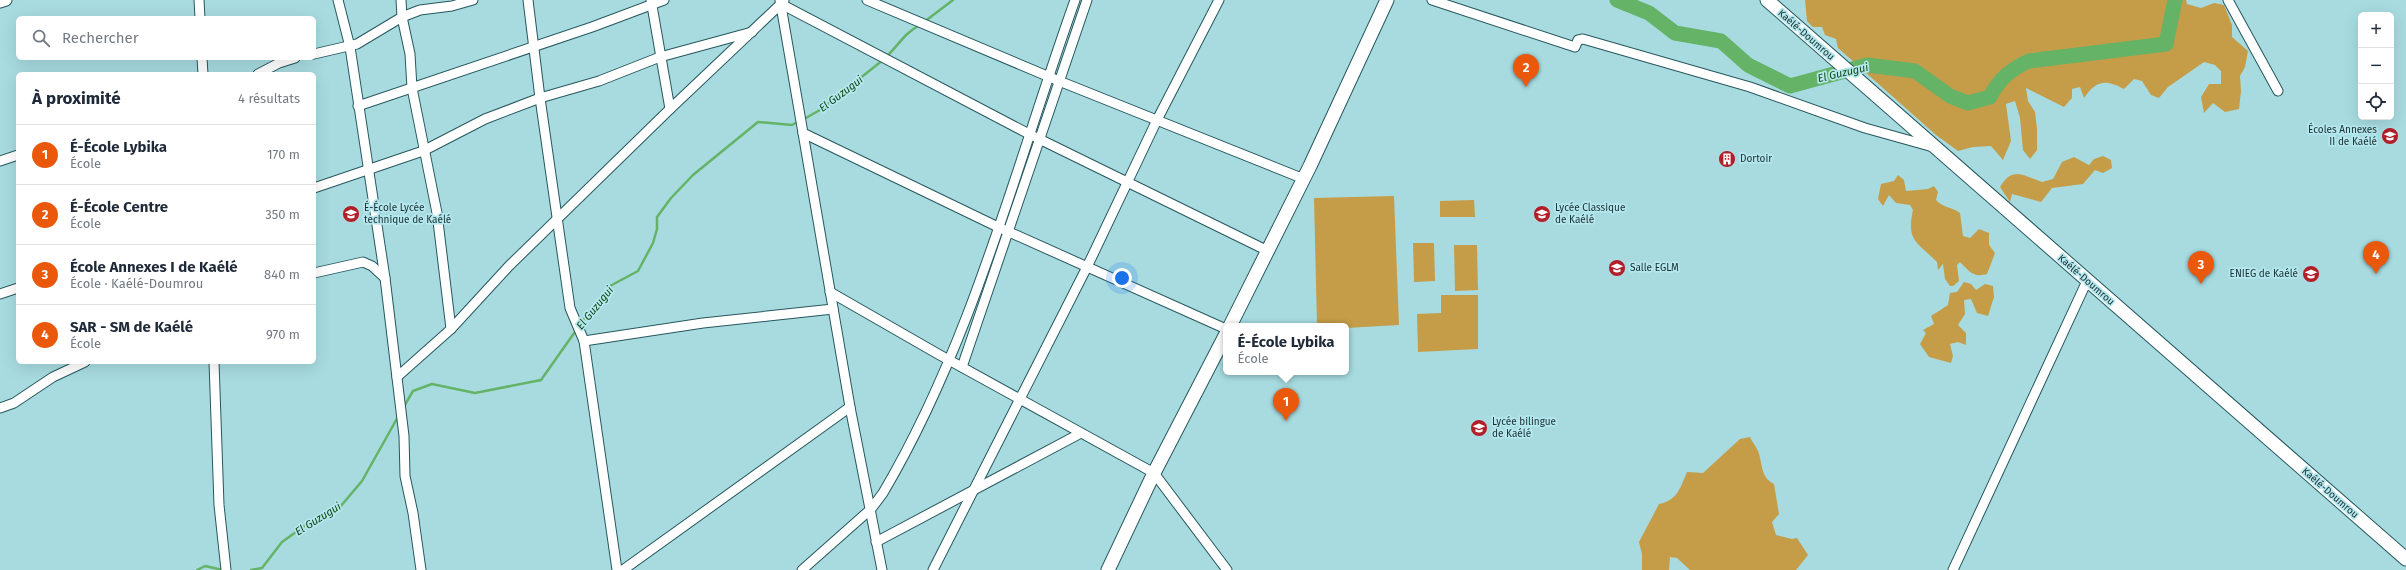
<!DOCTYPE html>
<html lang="fr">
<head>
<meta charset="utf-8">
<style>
  :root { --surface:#fff; --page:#f6f6f7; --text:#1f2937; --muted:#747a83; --line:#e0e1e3; --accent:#ea580c }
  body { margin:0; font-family:"Fira Sans",sans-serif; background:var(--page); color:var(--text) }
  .controls { position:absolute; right:12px; top:12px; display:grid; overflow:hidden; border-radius:6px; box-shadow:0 4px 16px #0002 }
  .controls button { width:36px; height:36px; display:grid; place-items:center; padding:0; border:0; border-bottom:1px solid var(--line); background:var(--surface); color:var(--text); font:20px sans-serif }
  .you { position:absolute; left:1122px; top:278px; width:14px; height:14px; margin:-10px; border:3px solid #fff; border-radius:50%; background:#1a73e8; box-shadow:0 0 0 6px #1a73e833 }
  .badge { display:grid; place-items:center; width:26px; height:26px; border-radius:50%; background:var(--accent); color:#fff; font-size:13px; font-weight:700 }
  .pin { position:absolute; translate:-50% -33px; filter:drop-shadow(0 1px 2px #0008) }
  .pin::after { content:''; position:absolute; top:21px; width:14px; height:12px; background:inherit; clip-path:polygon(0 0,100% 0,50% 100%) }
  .popup { position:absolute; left:1223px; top:323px; width:126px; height:52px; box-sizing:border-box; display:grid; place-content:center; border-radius:6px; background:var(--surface); filter:drop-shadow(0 1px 3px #0005); font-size:13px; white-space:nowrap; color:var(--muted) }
  .popup b { font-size:15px; color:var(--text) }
  .popup::after { content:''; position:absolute; left:50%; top:100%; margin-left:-8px; border:8px solid transparent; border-top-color:var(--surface) }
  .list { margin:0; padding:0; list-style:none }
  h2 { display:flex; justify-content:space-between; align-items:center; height:52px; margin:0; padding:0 16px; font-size:17px }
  h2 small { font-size:13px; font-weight:400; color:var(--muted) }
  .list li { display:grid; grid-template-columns:26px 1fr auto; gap:12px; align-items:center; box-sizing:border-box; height:60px; padding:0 16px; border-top:1px solid var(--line) }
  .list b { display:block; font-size:15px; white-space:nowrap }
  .list p { margin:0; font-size:13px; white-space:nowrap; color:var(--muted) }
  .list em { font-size:13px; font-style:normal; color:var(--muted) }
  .icon { flex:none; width:22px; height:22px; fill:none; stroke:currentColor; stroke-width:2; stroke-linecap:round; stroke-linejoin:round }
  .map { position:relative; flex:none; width:2406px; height:570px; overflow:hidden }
  .search { position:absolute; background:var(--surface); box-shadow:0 4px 16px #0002; left:16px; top:16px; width:300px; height:44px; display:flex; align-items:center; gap:10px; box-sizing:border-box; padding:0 14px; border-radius:6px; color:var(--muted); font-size:15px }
  .panel { position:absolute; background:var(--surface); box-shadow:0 4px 16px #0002; left:16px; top:72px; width:300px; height:292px; border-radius:6px }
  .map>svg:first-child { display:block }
</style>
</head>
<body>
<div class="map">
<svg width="2406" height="570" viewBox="0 0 2406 570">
  <rect width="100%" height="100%" fill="#a7dbe0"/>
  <!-- green -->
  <g fill="#c59d48">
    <path d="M1805 0H2186L2187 4 2201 8 2214 3 2224 5 2232 25V37L2248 51 2245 67 2240 76 2241 91 2239 109 2225 112 2213 103 2204 113 2201 97 2209 84H2221V71L2215 65 2204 62 2168 87 2159 98 2151 95 2142 81 2134 79 2124 89C2106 79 2096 80 2084 98L2080 87 2072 89V98L2064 107 2026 88 2028 101 2035 112 2037 129V150L2030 159 2023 150 2020 118 2015 101 2006 104 2011 141 2003 160 1991 146 1973 147 1958 151 1936 135 1838 48 1836 39 1825 35 1822 27H1813L1807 21Z"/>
    <path d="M2103 156 2111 160 2112 168 2103 173 2095 170 2083 184 2052 188 2041 202 2012 194 2010 202 2000 187C2013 165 2024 176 2042 182L2053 179 2062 162 2074 157 2089 165 2094 159Z"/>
    <path d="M1898 175 1904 180 1906 191 1928 189 1934 186 1938 192 1936 200C1943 208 1952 207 1960 213L1963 236 1970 238 1979 229 1989 233V245L1995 253 1987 274C1973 278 1969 271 1960 262L1957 265 1959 281 1953 286H1950L1945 279 1943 264 1938 270 1937 262C1917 242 1906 241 1913 210L1910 205 1896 203 1889 195 1883 206 1878 199 1881 184 1894 181Z"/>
    <polygon points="1394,196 1399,325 1346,328 1346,326 1317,326 1314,198"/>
    <polygon points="1474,200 1475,217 1440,217 1440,201"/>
    <polygon points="1413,243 1434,243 1435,281 1414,282"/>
    <polygon points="1454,245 1477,245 1478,290 1455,291"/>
    <polygon points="1964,282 1971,284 1976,290 1985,284 1993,286 1994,297 1988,316 1977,313 1971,299 1964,300 1965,314 1958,325 1966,333 1966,345 1958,342 1950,344 1953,356 1951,363 1929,357 1920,344 1926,333 1923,330 1934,324 1931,316 1948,305 1950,293 1957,292"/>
    <polygon points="1441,295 1478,295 1478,349 1418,352 1417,314 1441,313"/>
    <path d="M1750 437C1752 442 1756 446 1758 451 1763 464 1760 477 1774 484L1779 514 1772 522 1776 535 1792 539 1797 538 1808 555 1796 570H1690L1677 558 1670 557 1669 570H1642V554L1639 542 1659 504C1678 500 1680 488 1687 472L1703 473 1740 439Z"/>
  </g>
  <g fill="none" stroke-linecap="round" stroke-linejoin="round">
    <!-- stream -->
    <g stroke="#65b366" stroke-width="2.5">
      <polyline points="924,22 953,0"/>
      <path d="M886 57C900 44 903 34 920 25"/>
      <polyline points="804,119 820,110 883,60"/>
      <polyline points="580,324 610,286 638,271 653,243 657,229 657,217 671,198 693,175 758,122 792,125 799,121"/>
      <polyline points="403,408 413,391 432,384 475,393 541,380 577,329"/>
      <polyline points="197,570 205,566 223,570"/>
      <polyline points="251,570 262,568 282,542 310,522 340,507 362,481 399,415"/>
    </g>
    <!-- river -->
    <path stroke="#65b366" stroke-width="15" d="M1617 0 1649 13 1675 33 1721 41 1748 65 1790 86 1867 65 1915 71 1950 96 1968 103 1990 97C1999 79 2011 69 2029 61L2166 44 2175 0"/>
    <!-- minor casing -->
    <g stroke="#26585d" stroke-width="11">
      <g id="minor">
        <polyline points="199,0 200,18"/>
        <polyline points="338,0 350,47 385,278 404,436 405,476 413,513 421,570"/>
        <polyline points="401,0 402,17 410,54 412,88 437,213 451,329"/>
        <polyline points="528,0 540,98 570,308 584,341 617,570"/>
        <polyline points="651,0 670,109"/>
        <polyline points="780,0 803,133 998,227 1226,329"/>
        <polyline points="867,0 1059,81 1304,179"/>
        <polyline points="1432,0 1575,47 1578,40 1583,39 1750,87 1865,128 1933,147"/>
        <polyline points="2228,0 2278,91"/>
        <polyline points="781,4 1029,134 1268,251"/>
        <polyline points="314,54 357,44 402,17 420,10 452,6 473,0"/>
        <polyline points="202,58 203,74"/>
        <polyline points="258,74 279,63 295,58"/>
        <polyline points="358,106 592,27 664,0"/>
        <polyline points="803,133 850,407 882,570"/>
        <polyline points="0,161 18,155"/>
        <polyline points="314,188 423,151 485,119 540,98 599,81 660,57 752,32"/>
        <polyline points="314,273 363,262 372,266 385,278"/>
        <polyline points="830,292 938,354 1154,473 1227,570"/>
        <polyline points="0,294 18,288"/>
        <polyline points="584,341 703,323 833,309"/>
        <polyline points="214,362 219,505 226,570"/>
        <polyline points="962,367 1087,0"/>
        <polyline points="397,377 451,329 509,266 670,109 784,1"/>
        <polyline points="0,408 14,403 53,377 85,362"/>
        <polyline points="876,542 1081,433"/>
        <polyline points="623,570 850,407"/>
        <path d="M802 570 871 509 883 493C973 341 1016 165 1075 0"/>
        <polyline points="933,570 1087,267 1157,120 1219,0"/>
        <polyline points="1953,570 2087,281"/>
      </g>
    </g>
    <!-- tertiary casing -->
    <g stroke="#26585d" stroke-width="13">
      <polyline id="tertiary" points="0,2 6,0"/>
    </g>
    <!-- secondary casing -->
    <g stroke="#26585d" stroke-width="15">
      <g id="secondary">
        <polyline points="1767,0 2406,559"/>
        <polyline points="1230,326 1310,166 1387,0"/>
        <polyline points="1108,570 1154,473 1226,334"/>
      </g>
    </g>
    <!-- minor -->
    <use href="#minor" stroke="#fff" stroke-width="9"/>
    <!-- tertiary -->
    <use href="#tertiary" stroke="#fff" stroke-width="11"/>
    <!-- secondary -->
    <use href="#secondary" stroke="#fff" stroke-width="13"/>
  </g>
  <!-- icons -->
  <defs>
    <g id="school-disc" transform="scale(0.9)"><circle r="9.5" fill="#b11f29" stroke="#b4e8ee"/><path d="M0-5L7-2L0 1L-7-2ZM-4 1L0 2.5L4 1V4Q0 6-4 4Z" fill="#fff"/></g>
    <g id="building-disc" transform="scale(0.9)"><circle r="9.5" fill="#b11f29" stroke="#b4e8ee"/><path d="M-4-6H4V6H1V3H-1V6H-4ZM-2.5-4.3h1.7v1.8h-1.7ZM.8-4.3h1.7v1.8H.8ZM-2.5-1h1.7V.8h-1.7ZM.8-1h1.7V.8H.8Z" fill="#fff"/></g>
    <g id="university-disc" transform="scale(0.9)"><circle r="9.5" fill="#b11f29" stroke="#b4e8ee"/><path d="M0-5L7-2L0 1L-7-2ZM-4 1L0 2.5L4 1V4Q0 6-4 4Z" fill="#fff"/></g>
  </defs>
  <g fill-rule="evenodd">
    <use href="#school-disc" x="2390" y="136"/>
    <use href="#building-disc" x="1727" y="159"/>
    <use href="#school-disc" x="351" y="214"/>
    <use href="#university-disc" x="1542" y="214"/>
    <use href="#school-disc" x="1617" y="268"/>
    <use href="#school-disc" x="2311" y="274"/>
    <use href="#university-disc" x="1479" y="428"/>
  </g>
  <g text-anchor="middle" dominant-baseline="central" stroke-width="3.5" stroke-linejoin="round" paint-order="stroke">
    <!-- street labels -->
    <g font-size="10" fill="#192e30" stroke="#b4e8ee">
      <text transform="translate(1806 35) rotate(41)">Kaélé-Doumrou</text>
      <text transform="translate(2086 280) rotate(41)">Kaélé-Doumrou</text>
      <text transform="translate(2330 493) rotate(41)">Kaélé-Doumrou</text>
    </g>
    <!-- poi labels -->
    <g font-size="10" fill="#192e30" stroke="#b4e8ee" text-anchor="start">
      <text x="2377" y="130" text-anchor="end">Écoles Annexes<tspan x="2377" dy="12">II de Kaélé</tspan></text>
      <text x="1740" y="159">Dortoir</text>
      <text x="364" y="208">É-École Lycée<tspan x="364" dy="12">technique de Kaélé</tspan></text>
      <text x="1555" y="208">Lycée Classique<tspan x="1555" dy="12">de Kaélé</tspan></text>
      <text x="1630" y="268">Salle EGLM</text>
      <text x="2298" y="274" text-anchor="end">ENIEG de Kaélé</text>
      <text x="1492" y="422">Lycée bilingue<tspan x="1492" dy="12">de Kaélé</tspan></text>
    </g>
    <!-- water labels -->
    <g font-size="11" font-style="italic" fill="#114815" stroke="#b4e8ee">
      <text transform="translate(1843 73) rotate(-13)">El Guzugui</text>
      <text transform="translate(841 94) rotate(-37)">El Guzugui</text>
      <text transform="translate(595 308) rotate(-51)">El Guzugui</text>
      <text transform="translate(318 519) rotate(-32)">El Guzugui</text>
    </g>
  </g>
</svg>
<div class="controls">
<button>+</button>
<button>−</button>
<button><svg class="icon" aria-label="locate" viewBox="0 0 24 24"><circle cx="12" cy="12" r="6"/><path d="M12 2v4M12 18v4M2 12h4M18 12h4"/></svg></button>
</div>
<div class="you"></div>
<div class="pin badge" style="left:1286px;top:421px">1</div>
<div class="popup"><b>É-École Lybika</b>École</div>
<div class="pin badge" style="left:1526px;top:87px">2</div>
<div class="pin badge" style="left:2201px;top:284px">3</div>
<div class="pin badge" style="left:2376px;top:274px">4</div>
<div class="search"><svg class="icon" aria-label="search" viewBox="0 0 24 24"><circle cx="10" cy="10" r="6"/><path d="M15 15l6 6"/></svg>Rechercher</div>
<section class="panel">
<h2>À proximité<small>4 résultats</small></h2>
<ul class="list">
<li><span class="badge">1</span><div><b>É-École Lybika</b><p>École</p></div><em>170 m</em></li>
<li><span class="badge">2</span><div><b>É-École Centre</b><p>École</p></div><em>350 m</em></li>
<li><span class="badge">3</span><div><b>École Annexes I de Kaélé</b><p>École · Kaélé-Doumrou</p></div><em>840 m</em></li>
<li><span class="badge">4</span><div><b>SAR - SM de Kaélé</b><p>École</p></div><em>970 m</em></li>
</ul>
</section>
</div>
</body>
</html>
